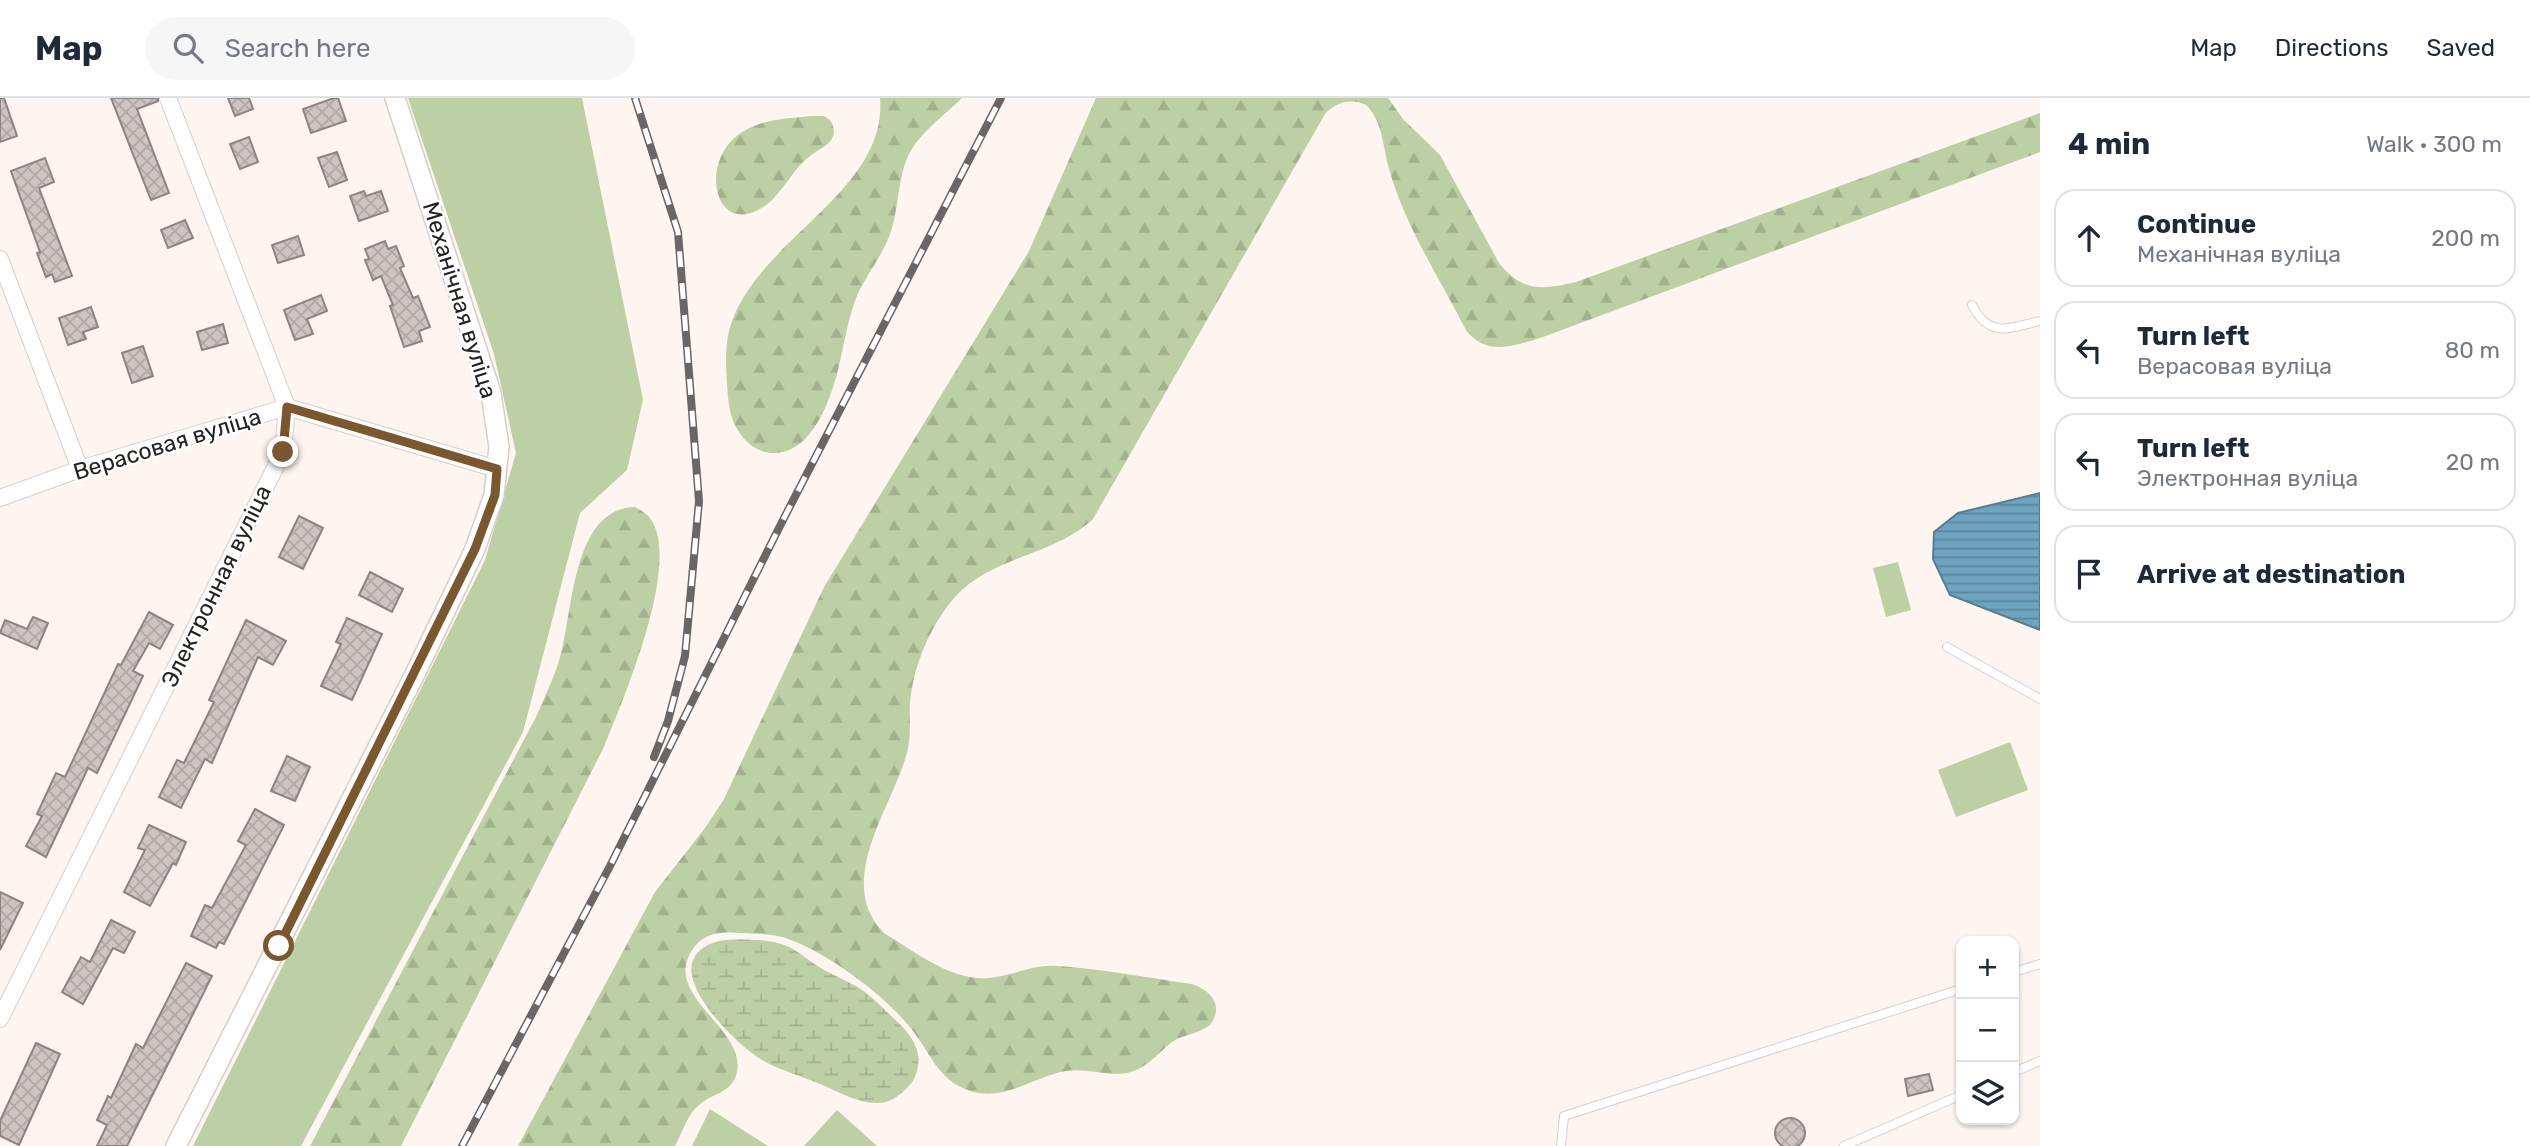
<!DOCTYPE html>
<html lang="en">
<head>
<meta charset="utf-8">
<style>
  :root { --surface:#fff; --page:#f6f6f7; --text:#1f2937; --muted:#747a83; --line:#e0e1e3 }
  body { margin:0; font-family:Rubik,sans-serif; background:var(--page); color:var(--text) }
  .controls { position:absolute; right:21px; bottom:21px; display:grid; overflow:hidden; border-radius:14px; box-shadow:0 2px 5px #0004 }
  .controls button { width:63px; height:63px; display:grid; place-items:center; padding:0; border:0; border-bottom:2px solid var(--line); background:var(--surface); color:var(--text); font:35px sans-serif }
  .stop { position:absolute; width:21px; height:21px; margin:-16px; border:5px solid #7a572f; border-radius:50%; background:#fff }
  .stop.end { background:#7a572f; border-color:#fff; box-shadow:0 2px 7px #0008 }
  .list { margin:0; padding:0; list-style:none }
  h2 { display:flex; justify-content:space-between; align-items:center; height:91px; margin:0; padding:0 28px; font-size:30px }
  h2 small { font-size:23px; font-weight:400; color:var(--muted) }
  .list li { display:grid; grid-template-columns:46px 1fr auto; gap:21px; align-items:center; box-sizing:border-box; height:98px; margin:0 14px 14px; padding:0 14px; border:2px solid var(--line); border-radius:21px }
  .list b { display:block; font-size:26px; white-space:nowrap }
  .list p { margin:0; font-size:23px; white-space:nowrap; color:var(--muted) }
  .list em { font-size:23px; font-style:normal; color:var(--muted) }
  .icon { flex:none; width:38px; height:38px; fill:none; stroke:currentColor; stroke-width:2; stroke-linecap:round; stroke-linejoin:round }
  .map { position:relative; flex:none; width:2040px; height:1048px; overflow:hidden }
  header { display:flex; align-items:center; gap:42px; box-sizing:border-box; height:98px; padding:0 35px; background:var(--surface); border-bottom:2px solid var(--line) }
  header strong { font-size:33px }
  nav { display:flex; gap:38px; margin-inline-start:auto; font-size:24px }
  .search { width:490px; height:63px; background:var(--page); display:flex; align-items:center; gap:18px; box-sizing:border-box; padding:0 24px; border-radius:38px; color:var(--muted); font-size:26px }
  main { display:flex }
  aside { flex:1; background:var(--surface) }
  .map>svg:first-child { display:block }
</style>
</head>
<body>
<header>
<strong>Map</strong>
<div class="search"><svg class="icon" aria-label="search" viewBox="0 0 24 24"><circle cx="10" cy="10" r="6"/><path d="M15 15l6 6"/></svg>Search here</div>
<nav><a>Map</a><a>Directions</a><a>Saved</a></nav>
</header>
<main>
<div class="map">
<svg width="2040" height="1048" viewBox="0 0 2040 1048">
  <defs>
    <pattern id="forest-firs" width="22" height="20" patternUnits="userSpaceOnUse" patternTransform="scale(1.75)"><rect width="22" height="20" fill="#bdcfa4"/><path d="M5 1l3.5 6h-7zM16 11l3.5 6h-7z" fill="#a2b18d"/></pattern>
    <pattern id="wetland-marsh" width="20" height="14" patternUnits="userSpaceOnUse" patternTransform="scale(1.75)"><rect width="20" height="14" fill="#bdcfa4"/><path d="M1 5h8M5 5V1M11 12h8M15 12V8" fill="none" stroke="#a2b18d"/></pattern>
    <pattern id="water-rules" width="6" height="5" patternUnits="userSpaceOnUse" patternTransform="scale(1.75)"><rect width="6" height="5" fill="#6ea4c0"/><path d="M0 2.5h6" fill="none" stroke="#5a859c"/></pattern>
    <pattern id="building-cross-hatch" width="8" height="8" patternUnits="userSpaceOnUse" patternTransform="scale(1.75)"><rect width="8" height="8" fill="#cec4c2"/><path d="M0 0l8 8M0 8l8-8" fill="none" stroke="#b1a8a6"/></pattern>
  </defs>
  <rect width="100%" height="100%" fill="#fef5f0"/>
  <!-- green -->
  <g fill="#bdcfa4">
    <polygon points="408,0 582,0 643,302 627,372 580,415 523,634 301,1048 193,1048 485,462 516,355 494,256"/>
    <polygon points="1898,464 1911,512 1886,519 1873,470"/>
    <polygon points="2010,644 2028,692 1956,719 1938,672"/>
    <polygon points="710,1011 768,1048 692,1048"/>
    <polygon points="837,1012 877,1048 804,1048"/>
  </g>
  <!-- forest -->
  <g fill="url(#forest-firs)">
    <path d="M880 0H962C944 18 920 34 908 58 898 80 899 106 892 130 885 154 869 173 858 195 848 219 844 247 838 272 832 295 823 321 807 339 785 363 754 360 737 331 729 318 728 301 727 285 726 269 725 249 729 233 752 143 888 96 880 0Z"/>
    <path d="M1096 0H1388L1403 21 1440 57 1499 165C1522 194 1542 192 1576 184L2040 15V54L1543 239C1515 248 1486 259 1466 232 1439 179 1403 125 1388 67 1383 47 1382 22 1366 7 1351 0 1336 4 1325 16L1093 421C1054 458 991 458 955 499 931 526 913 568 910 605 909 622 912 640 906 658 891 711 834 785 884 835 917 855 956 887 996 879 1019 875 1035 866 1059 868 1104 871 1148 880 1192 886 1212 893 1224 908 1210 927 1199 936 1184 936 1172 944 1159 954 1150 967 1134 973 1112 981 1089 969 1066 973 1031 979 1002 1007 965 991 938 980 930 955 913 933 886 898 832 858 791 842 776 836 759 836 744 835 726 834 707 833 695 848 657 897 746 928 737 974 733 995 712 995 699 1007 687 1017 682 1035 675 1048H518L655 794 705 730 724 701 824 489 1029 153Z"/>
    <path d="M812 18H824L830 22C842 42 824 48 810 58 790 73 781 101 758 112 712 136 699 58 744 33 764 21 790 20 812 18Z"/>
    <path d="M635 409C642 413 648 416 652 423 680 469 623 602 604 649L401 1048H310L537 617C546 595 557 574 562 551 573 508 574 410 635 409Z"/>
  </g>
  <!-- wetland -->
  <path fill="url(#wetland-marsh)" d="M760 842C795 845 798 857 826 873 835 878 845 882 854 887 867 894 877 904 887 914 907 932 928 952 914 981 909 990 896 1001 886 1004 862 1009 840 994 820 986 797 976 773 971 753 956 729 938 660 871 708 847 723 839 744 842 760 842Z"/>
  <!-- water -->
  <polygon fill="url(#water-rules)" stroke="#587d90" stroke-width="2" points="2040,395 2040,532 1950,497 1933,461 1934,434 1958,415"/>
  <!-- building -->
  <g fill="url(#building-cross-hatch)" stroke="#8d8482" stroke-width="2">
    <polygon points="0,0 4,0 17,38 0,44"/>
    <polygon points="111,0 158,0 158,3 137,11 169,95 151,102"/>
    <polygon points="228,0 249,0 253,11 235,18"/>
    <polygon points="334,0 338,0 346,23 311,35 303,11"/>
    <polygon points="249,39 258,64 240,71 230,46"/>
    <polygon points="337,54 347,82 329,89 318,60"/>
    <polygon points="45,60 54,84 39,90 72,178 55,184 52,176 46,179 37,155 40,154 11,73"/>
    <polygon points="364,93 366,98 381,93 388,113 359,123 350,98"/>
    <polygon points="185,122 193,140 168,150 161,132"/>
    <polygon points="298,138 304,157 278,165 272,147"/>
    <polygon points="385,143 388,151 396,148 404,168 400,170 413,200 418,198 430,229 419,233 422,243 404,249 390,208 393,207 381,178 373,182 365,162 369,161 365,151"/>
    <polygon points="321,197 327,213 307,221 313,236 295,242 284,212"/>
    <polygon points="91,209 98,229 83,234 86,241 68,247 59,220"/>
    <polygon points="223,226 228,245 202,252 197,234"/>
    <polygon points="143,248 153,278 132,285 122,255"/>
    <polygon points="299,418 323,430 303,471 279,459"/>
    <polygon points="370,474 403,491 392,514 359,497"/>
    <polygon points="149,514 173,527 160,551 149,545 133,573 143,578 97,675 88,670 46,759 26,748 42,718 37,716 56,675 65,679 118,566 121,567"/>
    <polygon points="33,519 48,525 37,551 0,535 5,522 27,531"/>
    <polygon points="347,520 382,536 352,602 321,588 341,546 336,544"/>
    <polygon points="246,522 286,543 273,567 258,559 212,665 205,661 181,710 159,699 177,662 184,665 214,604 209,602"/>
    <polygon points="287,658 310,669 295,703 271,693"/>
    <polygon points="255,711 284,727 282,731 224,846 219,844 216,850 191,838 205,807 212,810 246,747 238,743"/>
    <polygon points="149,727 186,744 176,767 173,765 150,808 124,794 145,752 138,750"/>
    <polygon points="0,794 23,805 0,852"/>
    <polygon points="111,822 135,834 124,855 113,850 83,906 62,894 81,859 90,864"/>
    <polygon points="186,865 212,878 127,1048 97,1048 107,1027 97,1022 108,998 111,1000 136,946 143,950"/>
    <polygon points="36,945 60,956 19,1047 0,1038 0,1023"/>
    <polygon points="1929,976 1933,992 1908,998 1905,981"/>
    <circle cx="1790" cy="1035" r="15"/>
  </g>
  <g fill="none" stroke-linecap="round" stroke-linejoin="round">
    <!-- service casing -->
    <g stroke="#d7cec9" stroke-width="10">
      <g id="service">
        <path d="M1972 207C1990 241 2008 230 2040 223"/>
        <polyline points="1947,549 2040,601"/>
        <polyline points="2014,874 2040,866"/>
        <polyline points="2014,974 2040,963"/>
        <polyline points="1561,1048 1564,1018 1961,891"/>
        <polyline points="1844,1048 1961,997"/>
      </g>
    </g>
    <!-- minor casing -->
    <g stroke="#d7cec9" stroke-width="18">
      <g id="minor">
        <polyline points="0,161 80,371"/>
        <polyline points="0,400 80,371 287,309 497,371"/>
        <polyline points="0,921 283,354 287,309 168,0"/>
      </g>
    </g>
    <!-- tertiary casing -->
    <g stroke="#d7cec9" stroke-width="22">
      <polyline id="tertiary" points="176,1048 415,576 475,451 494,397 499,349 491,295 395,0"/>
    </g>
    <!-- service -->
    <use href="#service" stroke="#fff" stroke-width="8"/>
    <!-- minor -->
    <use href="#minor" stroke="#fff" stroke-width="16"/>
    <!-- tertiary -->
    <use href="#tertiary" stroke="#fff" stroke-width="19"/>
    <!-- rail casing -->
    <g stroke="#6b6663" stroke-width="8">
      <g id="rail">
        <polyline points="635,0 678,134 699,403 685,558 668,623 654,659"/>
        <polyline points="462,1048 610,768 784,420 1001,0"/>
      </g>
    </g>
    <!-- rail -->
    <use href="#rail" stroke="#fff" stroke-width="5" stroke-dasharray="16" stroke-linecap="butt"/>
  </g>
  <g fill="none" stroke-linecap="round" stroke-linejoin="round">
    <!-- route -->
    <polyline stroke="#7a572f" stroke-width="9" points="279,848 475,451 495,397 497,371 287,309 283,354"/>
  </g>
  <g text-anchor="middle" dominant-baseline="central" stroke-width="5" stroke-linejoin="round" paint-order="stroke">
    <!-- street labels -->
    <g font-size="23" fill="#252220" stroke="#fff">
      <text transform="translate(460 202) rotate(73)">Механічная вуліца</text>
      <text transform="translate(167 346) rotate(-17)">Верасовая вуліца</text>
      <text transform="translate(216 488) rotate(-64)">Электронная вуліца</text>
    </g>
  </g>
</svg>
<div class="controls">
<button>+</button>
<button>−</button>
<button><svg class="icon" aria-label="layers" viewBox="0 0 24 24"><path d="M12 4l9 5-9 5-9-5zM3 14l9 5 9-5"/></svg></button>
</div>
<div class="stop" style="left:279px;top:848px"></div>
<div class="stop end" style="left:283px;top:354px"></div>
</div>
<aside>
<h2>4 min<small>Walk · 300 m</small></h2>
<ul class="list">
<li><svg class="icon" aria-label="ahead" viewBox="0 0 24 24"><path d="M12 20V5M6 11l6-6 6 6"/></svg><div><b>Continue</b><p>Механічная вуліца</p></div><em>200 m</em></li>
<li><svg class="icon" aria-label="left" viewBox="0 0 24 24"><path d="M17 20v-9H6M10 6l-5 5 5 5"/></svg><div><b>Turn left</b><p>Верасовая вуліца</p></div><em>80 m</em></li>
<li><svg class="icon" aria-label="left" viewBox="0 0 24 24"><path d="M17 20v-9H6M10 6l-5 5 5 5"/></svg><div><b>Turn left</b><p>Электронная вуліца</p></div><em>20 m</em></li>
<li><svg class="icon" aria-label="arrive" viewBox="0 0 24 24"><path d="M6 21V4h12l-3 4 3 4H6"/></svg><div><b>Arrive at destination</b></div></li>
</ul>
</aside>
</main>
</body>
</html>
